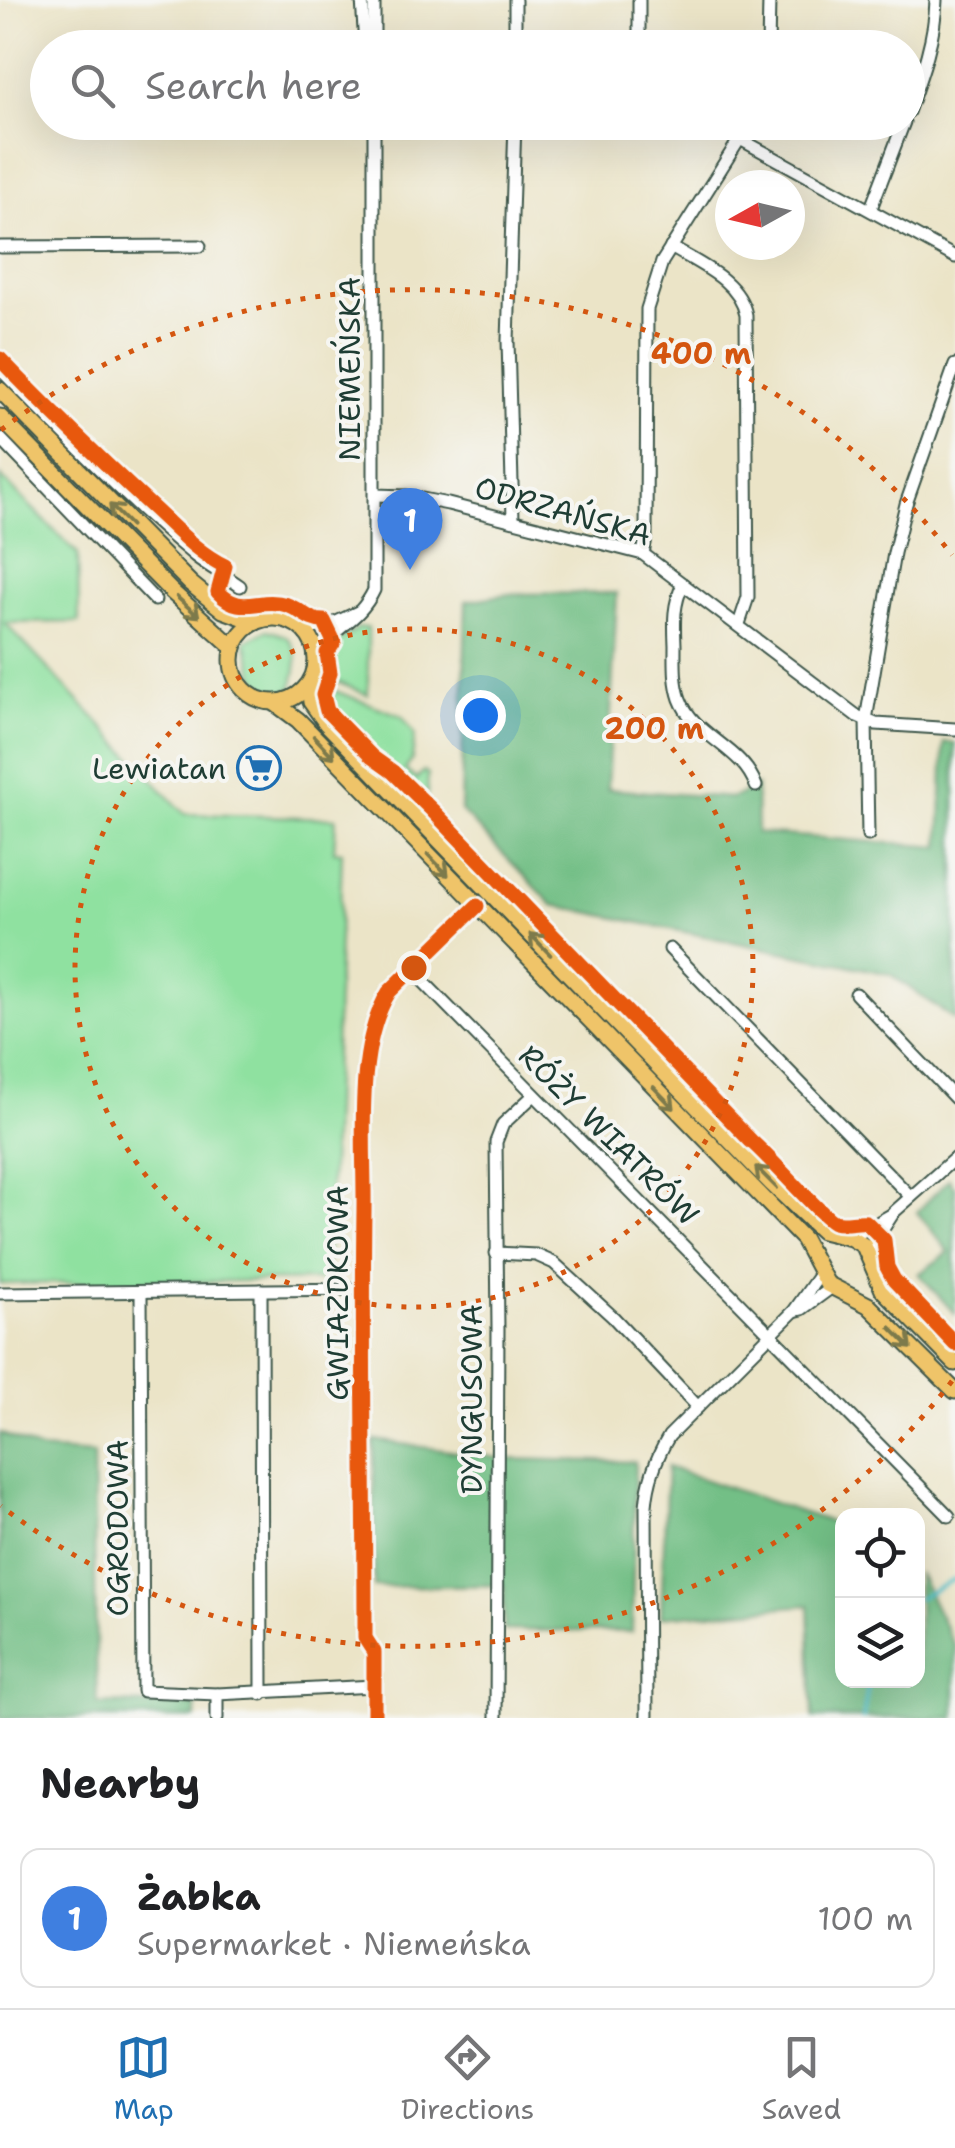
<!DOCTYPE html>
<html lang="en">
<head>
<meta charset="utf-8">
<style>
  :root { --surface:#fff; --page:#f6f6f6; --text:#202124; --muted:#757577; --line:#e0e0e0; --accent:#1f6fb2 }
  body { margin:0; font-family:"Shantell Sans",sans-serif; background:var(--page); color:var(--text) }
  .controls { position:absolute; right:30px; bottom:30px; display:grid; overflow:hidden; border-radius:20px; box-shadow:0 10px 40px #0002 }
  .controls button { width:90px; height:90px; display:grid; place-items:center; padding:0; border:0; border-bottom:2px solid var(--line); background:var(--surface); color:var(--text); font:50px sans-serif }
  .compass { position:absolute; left:715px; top:170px; width:90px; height:90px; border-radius:50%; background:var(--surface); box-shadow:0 10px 40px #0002; rotate:262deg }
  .you { position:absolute; left:480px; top:715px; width:35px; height:35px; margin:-25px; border:8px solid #fff; border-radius:50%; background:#1a73e8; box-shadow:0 0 0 15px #1a73e833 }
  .badge { display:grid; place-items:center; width:65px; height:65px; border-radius:50%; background:var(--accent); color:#fff; font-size:32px; font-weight:700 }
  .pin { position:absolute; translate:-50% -82px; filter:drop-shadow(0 2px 5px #0008) }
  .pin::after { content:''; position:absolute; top:52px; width:35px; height:30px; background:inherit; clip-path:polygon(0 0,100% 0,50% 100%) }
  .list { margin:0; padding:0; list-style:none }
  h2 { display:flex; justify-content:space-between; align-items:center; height:130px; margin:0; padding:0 40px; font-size:42px }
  h2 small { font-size:32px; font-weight:400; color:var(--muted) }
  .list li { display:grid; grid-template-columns:65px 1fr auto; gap:30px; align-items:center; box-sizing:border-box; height:140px; margin:0 20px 20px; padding:0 20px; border:2px solid var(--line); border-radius:20px }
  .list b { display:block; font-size:38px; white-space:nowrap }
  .list p { margin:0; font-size:32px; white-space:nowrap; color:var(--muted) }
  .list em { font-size:32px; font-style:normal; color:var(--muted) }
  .icon { flex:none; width:55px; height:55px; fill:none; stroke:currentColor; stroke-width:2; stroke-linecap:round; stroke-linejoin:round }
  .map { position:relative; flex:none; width:955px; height:1718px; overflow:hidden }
  .search { position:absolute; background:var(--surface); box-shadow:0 10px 40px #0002; left:30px; right:30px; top:30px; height:110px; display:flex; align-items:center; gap:25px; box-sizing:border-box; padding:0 35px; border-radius:55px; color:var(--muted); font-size:38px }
  .sheet { height:290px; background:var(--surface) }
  nav { display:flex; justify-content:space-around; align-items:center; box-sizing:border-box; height:140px; border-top:2px solid var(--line); background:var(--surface); font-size:28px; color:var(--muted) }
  nav a { display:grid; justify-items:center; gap:5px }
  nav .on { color:var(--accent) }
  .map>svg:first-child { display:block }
</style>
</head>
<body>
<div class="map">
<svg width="955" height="1718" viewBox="0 0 955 1718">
  <rect width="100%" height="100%" fill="#f6f6f2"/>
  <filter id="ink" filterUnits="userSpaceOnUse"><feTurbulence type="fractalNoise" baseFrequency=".01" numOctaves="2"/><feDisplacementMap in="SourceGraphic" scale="20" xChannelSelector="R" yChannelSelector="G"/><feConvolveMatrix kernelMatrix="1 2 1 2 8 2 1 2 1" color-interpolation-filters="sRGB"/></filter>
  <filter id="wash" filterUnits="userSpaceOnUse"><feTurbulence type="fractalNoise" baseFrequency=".0048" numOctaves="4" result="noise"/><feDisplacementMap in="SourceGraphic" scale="40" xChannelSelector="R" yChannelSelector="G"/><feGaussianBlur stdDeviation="2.25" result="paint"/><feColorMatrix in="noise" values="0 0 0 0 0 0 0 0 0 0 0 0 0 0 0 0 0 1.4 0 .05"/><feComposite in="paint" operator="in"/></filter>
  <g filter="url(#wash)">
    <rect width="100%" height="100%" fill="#ebe4c7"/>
    <!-- green -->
    <g fill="#8fe1a0" stroke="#578f6a" stroke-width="2.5">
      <polygon points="0,476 78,554 79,622 5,623 185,814 336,818 334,851 342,852 327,1280 0,1284"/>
      <polygon points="359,628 368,628 368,695 330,679 334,675 330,653 338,641"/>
      <path d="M267 630 286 636C303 655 296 667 292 689 250 702 256 666 245 641Z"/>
      <path d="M327 688 402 716 415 734 412 760 405 770 416 779 424 771 428 774 427 795C410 789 333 721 326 704 323 696 325 695 327 688Z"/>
    </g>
    <!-- forest -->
    <g fill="#73bf86" stroke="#497e5d" stroke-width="2.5">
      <polygon points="617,593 607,789 732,798 756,786 757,833 940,847 944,742 955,743 955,1020 890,974 553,905 461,811 466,601 509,594"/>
      <polygon points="949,1179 955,1188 955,1314 919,1274 949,1252 917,1212"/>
      <polygon points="0,1433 40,1450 93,1454 97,1703 196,1705 196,1718 0,1718"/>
      <polygon points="374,1440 505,1459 635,1462 632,1632 504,1630 504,1585 374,1587"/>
      <polygon points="667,1467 842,1526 842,1680 918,1680 918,1572 955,1647 955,1718 813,1718 809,1605 661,1617"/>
    </g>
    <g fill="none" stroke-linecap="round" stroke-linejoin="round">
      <!-- stream -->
      <g stroke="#52c0c8" stroke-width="4">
        <polyline points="918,1598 955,1579"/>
        <polyline points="863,1718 869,1680"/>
      </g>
    </g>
  </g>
  <g filter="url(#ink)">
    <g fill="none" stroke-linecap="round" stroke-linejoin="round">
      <!-- minor casing -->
      <g stroke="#3e564a" stroke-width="15">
        <g id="minor">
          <polyline points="362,0 365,45 374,45"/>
          <polyline points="374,0 374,48"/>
          <polyline points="515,0 515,48"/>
          <polyline points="639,0 639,48"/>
          <polyline points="768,48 769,0"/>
          <path d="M908 112C921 76 935 39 936 0"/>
          <polyline points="709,122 955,257"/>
          <polyline points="374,127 399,122"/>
          <polyline points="871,208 904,122"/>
          <polyline points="0,247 200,246"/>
          <path d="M671 247C700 265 739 280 746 315L748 597 739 624"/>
          <path d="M0 369C63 433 126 499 195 556 209 567 225 575 240 586"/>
          <polyline points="0,438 155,600"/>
          <polyline points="375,495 407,496 448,504 643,554 857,716 876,724 955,729"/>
          <polyline points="513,519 508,341 515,122"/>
          <polyline points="643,554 646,538 647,309 662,262 739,140 746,122"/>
          <path d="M683 584C673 605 674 622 675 645 675 662 674 682 680 699 694 737 743 747 756 786"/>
          <polyline points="303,628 326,627 358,612"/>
          <path d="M316 653C332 628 359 622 374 590V122"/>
          <polyline points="868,835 866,720 894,553 906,504 955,365"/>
          <polyline points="670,949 910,1196"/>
          <polyline points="412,970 949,1516"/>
          <polyline points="856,994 955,1098"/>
          <polyline points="851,1238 891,1215"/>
          <polyline points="868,1252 894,1212 955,1158"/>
          <polyline points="496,1253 536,1255 554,1263 613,1317 698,1407"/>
          <polyline points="261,1290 262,1694"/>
          <polyline points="141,1292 143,1691 217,1694"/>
          <polyline points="0,1293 363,1289"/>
          <polyline points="794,1311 802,1309 832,1287"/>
          <polyline points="217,1718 217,1694 374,1686"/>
          <path d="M374 1718V1652L365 1638C365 1496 362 1353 364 1210 365 1145 354 1048 389 992L477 906"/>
          <polyline points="496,1718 498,1329 496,1142 503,1124 534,1095"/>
          <path d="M647 1718 646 1506C648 1480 656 1458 669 1436L794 1311 820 1274"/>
        </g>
      </g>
      <!-- major casing -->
      <g stroke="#3e564a" stroke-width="19">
        <g id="major">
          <polyline points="0,390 190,583 223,610 256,622"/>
          <polyline points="0,417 171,591 234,648"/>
          <circle cx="274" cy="660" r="42"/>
          <polyline points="309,685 311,702 326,723 771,1183 822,1231 851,1238 864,1246 883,1290 955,1363"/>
          <polyline points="275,703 298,720 803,1239 827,1284 868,1305 955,1391"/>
        </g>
      </g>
      <!-- minor -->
      <use href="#minor" stroke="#fff" stroke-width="11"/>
      <!-- major -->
      <use href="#major" stroke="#efc469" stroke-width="15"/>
      <!-- cycleway casing -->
      <g stroke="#f6f6f2" stroke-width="21">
        <g id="cycleway">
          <path d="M0 359C49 410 100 459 152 507 174 527 197 553 225 566L218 592C242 617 258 596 287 605 302 610 308 621 324 621L334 642 327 653 330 673 323 695 327 711 372 757 393 772 432 810 751 1141C768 1155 823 1218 834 1222 844 1225 855 1221 866 1222L884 1240 887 1267 894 1280 955 1344"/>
          <path d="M374 1718V1652L365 1638C365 1496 362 1353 364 1210 365 1145 354 1048 389 992L477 906"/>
        </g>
      </g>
      <!-- cycleway -->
      <use href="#cycleway" stroke="#e8590c" stroke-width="15"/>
    </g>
    <!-- one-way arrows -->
    <defs><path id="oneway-shaft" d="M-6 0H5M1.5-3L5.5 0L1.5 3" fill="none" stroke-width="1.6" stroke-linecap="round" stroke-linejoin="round" transform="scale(2.5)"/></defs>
    <g stroke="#7d7a4c">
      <use href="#oneway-shaft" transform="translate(120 515) rotate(-135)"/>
      <use href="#oneway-shaft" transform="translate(188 607) rotate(42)"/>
      <use href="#oneway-shaft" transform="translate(324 747) rotate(47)"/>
      <use href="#oneway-shaft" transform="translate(438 865) rotate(46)"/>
      <use href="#oneway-shaft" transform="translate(540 944) rotate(-134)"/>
      <use href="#oneway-shaft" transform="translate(664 1098) rotate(46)"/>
      <use href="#oneway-shaft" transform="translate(766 1177) rotate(-135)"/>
      <use href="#oneway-shaft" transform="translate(901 1338) rotate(45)"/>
    </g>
  </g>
  <!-- distance rings -->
  <g fill="none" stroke="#d45610" stroke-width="5" stroke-dasharray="5 10">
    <circle cx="414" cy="968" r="339"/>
    <path d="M952 1381A678 678 0 0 1 1 1506M1 430A678 678 0 0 1 952 555"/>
  </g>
  <!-- icons -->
  <defs>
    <g id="supermarket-ring" transform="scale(2.25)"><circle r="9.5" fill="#f6f6f2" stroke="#1f6fb2" stroke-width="1.5"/><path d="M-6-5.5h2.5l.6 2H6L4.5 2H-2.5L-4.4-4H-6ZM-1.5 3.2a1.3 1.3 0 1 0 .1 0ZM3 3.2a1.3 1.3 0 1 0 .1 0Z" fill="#1f6fb2"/></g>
  </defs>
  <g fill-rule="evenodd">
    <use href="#supermarket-ring" x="259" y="768"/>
  </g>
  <g text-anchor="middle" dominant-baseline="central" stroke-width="8" stroke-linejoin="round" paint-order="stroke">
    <!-- street labels -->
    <g font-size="30" fill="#1f3d34" stroke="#f6f6f2">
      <text transform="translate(349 369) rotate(-90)">NIEMEŃSKA</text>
      <text transform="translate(563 511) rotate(16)">ODRZAŃSKA</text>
      <text transform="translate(609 1135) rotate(45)">RÓŻY WIATRÓW</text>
      <text transform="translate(337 1293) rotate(-90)">GWIAZDKOWA</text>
      <text transform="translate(471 1399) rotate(-90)">DYNGUSOWA</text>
      <text transform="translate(117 1528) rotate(-90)">OGRODOWA</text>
    </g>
    <!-- poi labels -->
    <g font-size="30" fill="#1f3d34" stroke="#f6f6f2" text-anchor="end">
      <text x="226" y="768">Lewiatan</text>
    </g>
  </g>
  <circle cx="414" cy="968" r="15" fill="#d45610" stroke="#f6f6f2" stroke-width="5"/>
  <g font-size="30" text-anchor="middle" font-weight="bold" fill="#d45610" stroke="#f6f6f2" stroke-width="8" stroke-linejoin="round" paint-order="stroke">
    <text x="701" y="364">400 m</text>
    <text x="654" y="739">200 m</text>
  </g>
</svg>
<div class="controls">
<button><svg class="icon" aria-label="locate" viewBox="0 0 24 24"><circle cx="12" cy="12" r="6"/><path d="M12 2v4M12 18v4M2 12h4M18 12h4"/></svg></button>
<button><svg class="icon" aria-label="layers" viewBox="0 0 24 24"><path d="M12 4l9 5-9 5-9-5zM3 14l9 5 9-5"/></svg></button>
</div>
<svg class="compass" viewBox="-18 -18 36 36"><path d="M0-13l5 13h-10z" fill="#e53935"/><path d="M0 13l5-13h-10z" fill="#757577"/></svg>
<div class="you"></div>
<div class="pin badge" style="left:410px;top:570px;background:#3f7fe0">1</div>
<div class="search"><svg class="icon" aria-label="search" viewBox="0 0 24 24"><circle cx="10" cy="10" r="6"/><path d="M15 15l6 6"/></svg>Search here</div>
</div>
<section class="sheet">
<h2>Nearby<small></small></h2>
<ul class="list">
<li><span class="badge" style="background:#3f7fe0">1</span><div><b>Żabka</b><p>Supermarket · Niemeńska</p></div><em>100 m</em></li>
</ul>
</section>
<nav>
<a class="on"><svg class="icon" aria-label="map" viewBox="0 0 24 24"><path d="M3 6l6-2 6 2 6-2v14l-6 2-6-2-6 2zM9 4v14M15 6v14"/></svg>Map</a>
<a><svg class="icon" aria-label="directions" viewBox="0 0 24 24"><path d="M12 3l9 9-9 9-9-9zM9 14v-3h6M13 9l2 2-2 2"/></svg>Directions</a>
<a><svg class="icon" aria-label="saved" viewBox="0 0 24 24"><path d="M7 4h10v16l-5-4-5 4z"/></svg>Saved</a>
</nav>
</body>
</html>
